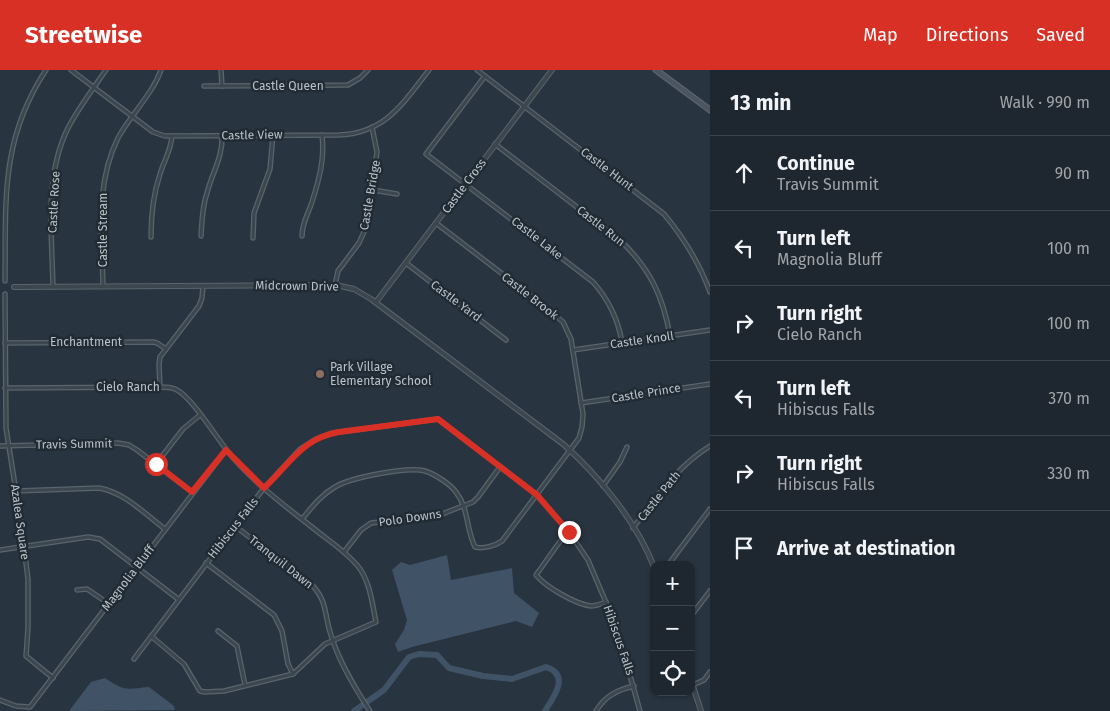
<!DOCTYPE html>
<html lang="en">
<head>
<meta charset="utf-8">
<style>
  :root { --surface:#1e272f; --page:#2b333b; --text:#f1f3f6; --muted:#a1a5aa; --line:#3c444b; --accent:#d93025 }
  body { margin:0; font-family:"Fira Sans",sans-serif; background:var(--page); color:var(--text) }
  .controls { position:absolute; right:15px; bottom:15px; display:grid; overflow:hidden; border-radius:10px; box-shadow:0 1px 4px #0004 }
  .controls button { width:45px; height:45px; display:grid; place-items:center; padding:0; border:0; border-bottom:1px solid var(--line); background:var(--surface); color:var(--text); font:25px sans-serif }
  .stop { position:absolute; width:15px; height:15px; margin:-11px; border:4px solid #d93025; border-radius:50%; background:#fff }
  .stop.end { background:#d93025; border-color:#fff; box-shadow:0 1px 5px #0008 }
  .list { margin:0; padding:0; list-style:none }
  h2 { display:flex; justify-content:space-between; align-items:center; height:65px; margin:0; padding:0 20px; font-size:21px }
  h2 small { font-size:16px; font-weight:400; color:var(--muted) }
  .list li { display:grid; grid-template-columns:32px 1fr auto; gap:15px; align-items:center; box-sizing:border-box; height:75px; padding:0 20px; border-top:1px solid var(--line) }
  .list b { display:block; font-size:19px; white-space:nowrap }
  .list p { margin:0; font-size:16px; white-space:nowrap; color:var(--muted) }
  .list em { font-size:16px; font-style:normal; color:var(--muted) }
  .icon { flex:none; width:28px; height:28px; fill:none; stroke:currentColor; stroke-width:2; stroke-linecap:round; stroke-linejoin:round }
  .map { position:relative; flex:none; width:710px; height:641px; overflow:hidden }
  header { display:flex; align-items:center; gap:30px; box-sizing:border-box; height:70px; padding:0 25px; background:var(--accent); color:#fff }
  header strong { font-size:24px }
  nav { display:flex; gap:28px; margin-inline-start:auto; font-size:18px }
  main { display:flex }
  aside { flex:1; background:var(--surface) }
  .map>svg:first-child { display:block }
</style>
</head>
<body>
<header>
<strong>Streetwise</strong>
<nav><a>Map</a><a>Directions</a><a>Saved</a></nav>
</header>
<main>
<div class="map">
<svg width="710" height="641" viewBox="0 0 710 641">
  <rect width="100%" height="100%" fill="#28343f"/>
  <!-- water -->
  <g fill="#405366">
    <polygon points="447,485 451,510 512,498 514,523 539,543 532,557 516,551 412,577 398,582 395,574 404,560 407,550 392,500 401,492 410,495"/>
    <path d="M105 608C126 622 125 619 149 617L174 636 175 640 69 641 91 612Z"/>
  </g>
  <g fill="none" stroke-linecap="round" stroke-linejoin="round">
    <!-- river -->
    <path stroke="#405366" stroke-width="6" d="M354 641 384 620 409 587 419 584 437 585 449 598 483 606 512 609 546 597C571 605 553 628 545 641"/>
    <!-- minor casing -->
    <g stroke="#5a646c" stroke-width="5.5">
      <g id="minor">
        <path d="M71 0 153 62 165 66 339 65C386 63 403 33 429 0"/>
        <polyline points="221,0 222,16"/>
        <path d="M477 0 664 144C684 168 699 192 710 222"/>
        <path d="M485 6 426 84 593 212C609 230 618 249 622 272"/>
        <polyline points="204,16 348,15 360,8 368,0"/>
        <path d="M495 74 621 171C650 199 663 226 670 266"/>
        <polyline points="373,120 397,124"/>
        <path d="M201 166C202 151 202 137 207 123 212 103 223 87 222 66"/>
        <path d="M302 166C302 153 308 144 312 132 319 110 325 88 322 65"/>
        <path d="M151 167C151 145 153 125 160 104 164 91 171 80 172 66"/>
        <polyline points="253,168 254,143 270,99 273,65"/>
        <polyline points="406,193 506,270"/>
        <path d="M5 211C6 130 0 70 46 0"/>
        <polyline points="335,215 338,201 359,173 367,155 377,82 372,57"/>
        <path d="M103 216C102 166 95 114 118 68 131 44 152 25 161 0"/>
        <path d="M53 217C52 165 44 106 68 58 79 37 93 19 106 0"/>
        <polyline points="5,224 6,358 21,453 28,509 28,558 26,586 53,608"/>
        <polyline points="5,273 153,272 157,273 166,279"/>
        <polyline points="573,280 710,260"/>
        <polyline points="160,317 159,294 160,287 199,236 202,228 203,216"/>
        <path d="M5 318 160 317C165 317 170 317 175 319 191 325 219 372 233 388 257 415 285 436 313 458 328 470 344 480 357 495 370 510 372 533 376 552L325 574 293 604 224 621 205 622 200 621 184 594 151 566"/>
        <polyline points="581,333 710,314"/>
        <polyline points="0,376 118,373 129,375 137,380 192,422"/>
        <polyline points="156,394 183,359 200,345"/>
        <polyline points="603,416 620,392 627,377"/>
        <path d="M16 421 99 418C124 422 145 444 165 459"/>
        <path d="M302 449C312 437 321 425 335 417 349 408 408 396 425 401 435 404 450 414 456 422 469 439 466 459 475 477 483 479 495 476 502 471L579 368 582 357 583 344 571 269 563 252 548 239 436 153"/>
        <path d="M235 456 312 515C328 532 324 545 331 565 339 592 355 618 370 641"/>
        <path d="M633 458C656 428 677 396 710 376"/>
        <path d="M569 462 561 470 536 505C546 517 575 534 591 536 596 536 601 534 606 532"/>
        <polyline points="0,480 88,467 100,469 178,529"/>
        <polyline points="344,482 361,460 371,453 437,446 473,432 478,427 500,397"/>
        <polyline points="206,493 274,545 282,561 288,594 293,604"/>
        <polyline points="668,495 710,439"/>
        <polyline points="77,520 87,519 109,534"/>
        <polyline points="691,546 710,521"/>
        <polyline points="218,561 237,576 245,615"/>
        <polyline points="134,589 264,418 300,379 316,369 332,363 438,349 537,425 569,462 588,490 616,556 640,641"/>
        <polyline points="693,615 704,610 710,602"/>
        <polyline points="0,630 16,636 30,637 226,380"/>
        <path d="M596 641C605 626 617 620 634 616"/>
      </g>
    </g>
    <!-- tertiary casing -->
    <g stroke="#5a646c" stroke-width="6">
      <g id="tertiary">
        <path d="M14 217 335 215 354 219 371 229 563 374C598 405 637 452 654 497"/>
        <polyline points="376,232 552,0"/>
        <polyline points="691,610 701,641"/>
      </g>
    </g>
    <!-- secondary casing -->
    <g stroke="#5a646c" stroke-width="7">
      <polyline id="secondary" points="656,0 710,40"/>
    </g>
    <!-- minor -->
    <use href="#minor" stroke="#3c464f" stroke-width="3"/>
    <!-- tertiary -->
    <use href="#tertiary" stroke="#3c464f" stroke-width="4"/>
    <!-- secondary -->
    <use href="#secondary" stroke="#4b5561" stroke-width="4.5"/>
  </g>
  <g fill="none" stroke-linecap="round" stroke-linejoin="round">
    <!-- route -->
    <path stroke="#d93025" stroke-width="6" d="M156 394 192 422 226 380 264 418C289 395 302 368 339 362L438 349 537 425 569 462"/>
  </g>
  <!-- markers -->
  <circle fill="#8d6e63" stroke="#212b34" stroke-width="2" cx="320" cy="304" r="5"/>
  <g text-anchor="middle" dominant-baseline="central" stroke-width="5" stroke-linejoin="round" paint-order="stroke">
    <!-- street labels -->
    <g font-size="12" fill="#b9c1c9" stroke="#212b34">
      <text x="288" y="16">Castle Queen</text>
      <text transform="translate(252 65) rotate(-1)">Castle View</text>
      <text transform="translate(607 99) rotate(37)">Castle Hunt</text>
      <text transform="translate(464 116) rotate(-53)">Castle Cross</text>
      <text transform="translate(370 125) rotate(-80)">Castle Bridge</text>
      <text transform="translate(54 132) rotate(-87)">Castle Rose</text>
      <text transform="translate(601 156) rotate(38)">Castle Run</text>
      <text transform="translate(103 160) rotate(-90)">Castle Stream</text>
      <text transform="translate(537 168) rotate(38)">Castle Lake</text>
      <text transform="translate(297 216) rotate(1)">Midcrown Drive</text>
      <text transform="translate(530 226) rotate(38)">Castle Brook</text>
      <text transform="translate(456 231) rotate(37)">Castle Yard</text>
      <text transform="translate(642 270) rotate(-8)">Castle Knoll</text>
      <text x="86" y="272">Enchantment</text>
      <text x="128" y="317">Cielo Ranch</text>
      <text transform="translate(646 323) rotate(-9)">Castle Prince</text>
      <text transform="translate(74 374) rotate(-1)">Travis Summit</text>
      <text transform="translate(659 426) rotate(-51)">Castle Path</text>
      <text transform="translate(410 448) rotate(-8)">Polo Downs</text>
      <text transform="translate(20 452) rotate(82)">Azalea Square</text>
      <text transform="translate(233 458) rotate(-52)">Hibiscus Falls</text>
      <text transform="translate(281 492) rotate(38)">Tranquil Dawn</text>
      <text transform="translate(128 508) rotate(-53)">Magnolia Bluff</text>
      <text transform="translate(619 570) rotate(71)">Hibiscus Falls</text>
    </g>
    <!-- poi labels -->
    <g font-size="12" fill="#b9c1c9" stroke="#212b34" text-anchor="start">
      <text x="330" y="297">Park Village<tspan x="330" dy="14">Elementary School</tspan></text>
    </g>
  </g>
</svg>
<div class="controls">
<button>+</button>
<button>−</button>
<button><svg class="icon" aria-label="locate" viewBox="0 0 24 24"><circle cx="12" cy="12" r="6"/><path d="M12 2v4M12 18v4M2 12h4M18 12h4"/></svg></button>
</div>
<div class="stop" style="left:156px;top:394px"></div>
<div class="stop end" style="left:569px;top:462px"></div>
</div>
<aside>
<h2>13 min<small>Walk · 990 m</small></h2>
<ul class="list">
<li><svg class="icon" aria-label="ahead" viewBox="0 0 24 24"><path d="M12 20V5M6 11l6-6 6 6"/></svg><div><b>Continue</b><p>Travis Summit</p></div><em>90 m</em></li>
<li><svg class="icon" aria-label="left" viewBox="0 0 24 24"><path d="M17 20v-9H6M10 6l-5 5 5 5"/></svg><div><b>Turn left</b><p>Magnolia Bluff</p></div><em>100 m</em></li>
<li><svg class="icon" aria-label="right" viewBox="0 0 24 24"><path d="M7 20v-9h11M14 6l5 5-5 5"/></svg><div><b>Turn right</b><p>Cielo Ranch</p></div><em>100 m</em></li>
<li><svg class="icon" aria-label="left" viewBox="0 0 24 24"><path d="M17 20v-9H6M10 6l-5 5 5 5"/></svg><div><b>Turn left</b><p>Hibiscus Falls</p></div><em>370 m</em></li>
<li><svg class="icon" aria-label="right" viewBox="0 0 24 24"><path d="M7 20v-9h11M14 6l5 5-5 5"/></svg><div><b>Turn right</b><p>Hibiscus Falls</p></div><em>330 m</em></li>
<li><svg class="icon" aria-label="arrive" viewBox="0 0 24 24"><path d="M6 21V4h12l-3 4 3 4H6"/></svg><div><b>Arrive at destination</b></div></li>
</ul>
</aside>
</main>
</body>
</html>
